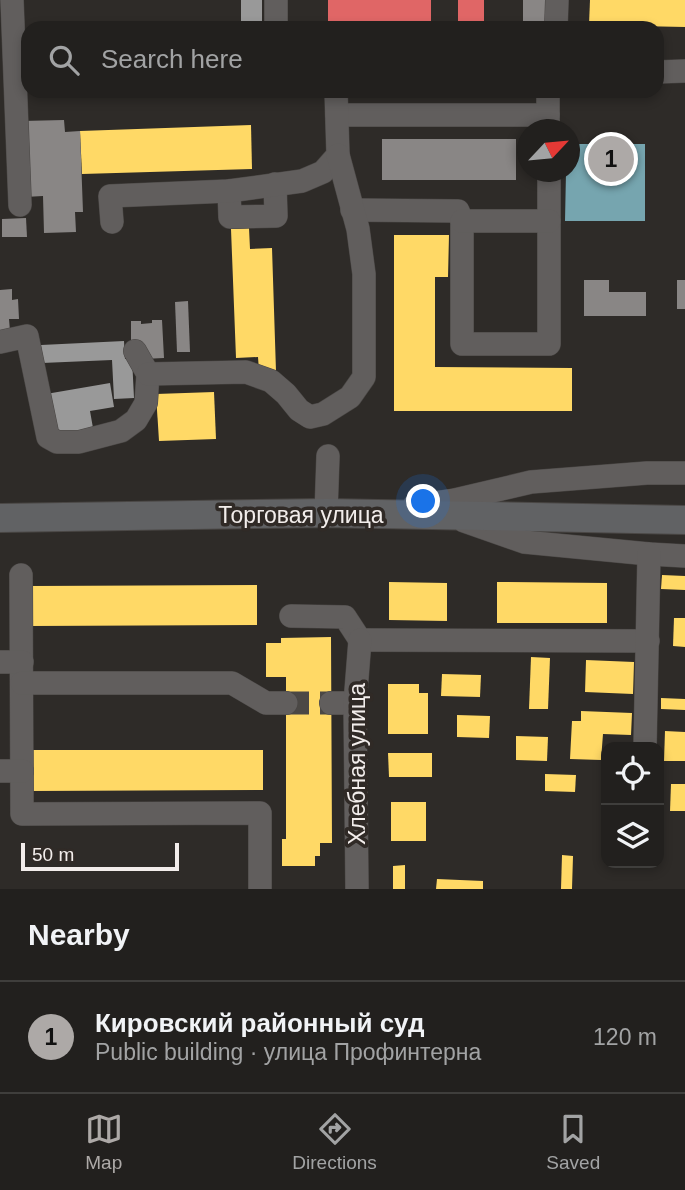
<!DOCTYPE html>
<html lang="en">
<head>
<meta charset="utf-8">
<style>
  :root { --surface:#22201e; --page:#2a2827; --text:#f1f3f6; --muted:#a2a3a4; --line:#3f3e3c; --accent:#ada9a7 }
  body { margin:0; font-family:Arial,sans-serif; background:var(--page); color:var(--text) }
  .controls { position:absolute; right:21px; bottom:21px; display:grid; overflow:hidden; border-radius:14px; box-shadow:0 4px 10px #0003 }
  .controls button { width:63px; height:63px; display:grid; place-items:center; padding:0; border:0; border-bottom:2px solid var(--line); background:var(--surface); color:var(--text); font:35px sans-serif }
  .compass { position:absolute; left:517px; top:119px; width:63px; height:63px; border-radius:50%; background:var(--surface); box-shadow:0 4px 10px #0003; rotate:64deg }
  .scale { position:absolute; left:21px; bottom:18px; width:158px; box-sizing:border-box; padding-left:7px; border:4px solid #f2edeb; border-top:0; font-size:19px; line-height:24px; white-space:nowrap; color:#f2edeb; -webkit-text-stroke:5px #302a26; paint-order:stroke }
  .you { position:absolute; left:424px; top:502px; width:24px; height:24px; margin:-18px; border:5px solid #fff; border-radius:50%; background:#1a73e8; box-shadow:0 0 0 10px #1a73e833 }
  .badge { display:grid; place-items:center; width:46px; height:46px; border-radius:50%; background:var(--accent); color:#111; font-size:23px; font-weight:700 }
  .pin { position:absolute; translate:-50% -50%; border:4px solid #fff; box-shadow:0 2px 7px #0006 }
  .list { margin:0; padding:0; list-style:none }
  h2 { display:flex; justify-content:space-between; align-items:center; height:91px; margin:0; padding:0 28px; font-size:30px }
  h2 small { font-size:23px; font-weight:400; color:var(--muted) }
  .list li { display:grid; grid-template-columns:46px 1fr auto; gap:21px; align-items:center; box-sizing:border-box; height:112px; padding:0 28px; border-top:2px solid var(--line) }
  .list b { display:block; font-size:26px; white-space:nowrap }
  .list p { margin:0; font-size:23px; white-space:nowrap; color:var(--muted) }
  .list em { font-size:23px; font-style:normal; color:var(--muted) }
  .icon { flex:none; width:38px; height:38px; fill:none; stroke:currentColor; stroke-width:2; stroke-linecap:round; stroke-linejoin:round }
  .map { position:relative; flex:none; width:685px; height:889px; overflow:hidden }
  .search { position:absolute; background:var(--surface); box-shadow:0 4px 10px #0003; left:21px; right:21px; top:21px; height:77px; display:flex; align-items:center; gap:18px; box-sizing:border-box; padding:0 24px; border-radius:21px; color:var(--muted); font-size:26px }
  .sheet { height:203px; background:var(--surface) }
  nav { display:flex; justify-content:space-around; align-items:center; box-sizing:border-box; height:98px; border-top:2px solid var(--line); background:var(--surface); font-size:19px; color:var(--muted) }
  nav a { display:grid; justify-items:center; gap:4px }
  nav .on { color:var(--accent) }
  .map>svg:first-child { display:block }
</style>
</head>
<body>
<div class="map">
<svg width="685" height="889" viewBox="0 0 685 889">
  <rect width="100%" height="100%" fill="#2e2b28"/>
  <!-- homes -->
  <g fill="#ffd966">
    <polygon points="590,0 685,0 685,27 589,25"/>
    <polygon points="251,125 252,169 82,174 80,131"/>
    <polygon points="249,228 250,249 272,248 276,371 259,371 258,357 236,358 231,229"/>
    <polygon points="394,235 449,235 448,277 435,277 435,367 572,368 572,411 394,411"/>
    <polygon points="214,392 216,439 159,441 156,394"/>
    <polygon points="662,575 685,576 685,590 661,589"/>
    <polygon points="389,582 447,583 447,621 389,620"/>
    <polygon points="497,582 607,583 607,623 497,623"/>
    <polygon points="257,585 257,625 31,626 31,586"/>
    <polygon points="674,618 685,618 685,647 673,646"/>
    <polygon points="331,637 332,843 320,843 320,856 315,856 315,866 282,866 282,839 286,839 286,677 266,677 266,643 281,643 281,638"/>
    <polygon points="531,657 550,658 548,709 529,709"/>
    <polygon points="586,660 634,662 633,694 585,692"/>
    <polygon points="442,674 481,675 480,697 441,696"/>
    <polygon points="388,684 419,684 419,693 428,693 428,734 388,734"/>
    <polygon points="661,698 685,699 685,710 661,709"/>
    <polygon points="581,711 632,713 631,735 603,734 601,760 570,759 572,721 581,721"/>
    <polygon points="457,715 490,716 489,738 457,737"/>
    <polygon points="665,731 685,732 685,761 664,761"/>
    <polygon points="516,736 548,737 547,761 516,760"/>
    <polygon points="31,750 263,750 263,790 31,791"/>
    <polygon points="388,753 432,753 432,777 389,777"/>
    <polygon points="545,774 576,775 575,792 545,791"/>
    <polygon points="671,784 685,784 685,811 670,811"/>
    <rect x="391" y="802" width="35" height="39"/>
    <polygon points="562,855 573,856 572,889 561,889"/>
    <polygon points="405,865 405,889 393,889 393,866"/>
    <polygon points="437,879 483,881 483,889 436,889"/>
  </g>
  <!-- shops -->
  <g fill="#e06666">
    <rect x="328" y="0" width="103" height="28"/>
    <rect x="458" y="0" width="26" height="28"/>
  </g>
  <!-- public -->
  <polygon fill="#76a5af" points="570,144 645,144 645,221 565,221 566,172 570,172"/>
  <!-- industry -->
  <g fill="#999">
    <rect x="241" y="0" width="21" height="24"/>
    <polygon points="124,341 125,359 132,358 134,398 114,399 112,360 42,363 41,345"/>
    <polygon points="110,383 114,407 90,411 93,428 53,435 46,394"/>
  </g>
  <!-- building -->
  <g fill="#898685">
    <polygon points="523,0 546,0 547,21 523,21"/>
    <polygon points="64,120 65,132 80,131 83,212 75,212 76,232 44,233 43,196 25,197 22,121"/>
    <rect x="382" y="139" width="134" height="41"/>
    <polygon points="26,218 27,237 2,237 2,219"/>
    <polygon points="584,280 609,280 609,292 646,292 646,316 584,316"/>
    <rect x="677" y="280" width="8" height="29"/>
    <polygon points="12,289 12,300 18,299 19,319 9,319 10,331 0,332 0,290"/>
    <polygon points="188,301 190,352 177,352 175,302"/>
    <polygon points="152,320 162,320 164,358 143,359 143,342 131,342 131,321 141,321 141,324 152,323"/>
  </g>
  <g fill="none" stroke-linecap="round" stroke-linejoin="round">
    <!-- minor-tunnel -->
    <polyline stroke="#4b4845" stroke-width="23" stroke-dasharray="23 11" stroke-linecap="butt" points="286,703 331,703"/>
    <!-- minor casing -->
    <g stroke="#4a4745" stroke-width="24">
      <g id="minor">
        <polyline points="12,0 20,205"/>
        <polyline points="276,0 276,28"/>
        <polyline points="556,28 557,0"/>
        <polyline points="657,72 685,71"/>
        <polyline points="548,91 548,130"/>
        <polyline points="337,115 548,115"/>
        <polyline points="229,191 230,217 276,216 275,184"/>
        <polyline points="352,210 458,211 462,221 462,344 549,344 549,172"/>
        <polyline points="462,221 549,221"/>
        <polyline points="112,222 110,196 229,191 302,181 323,172 338,155 336,91"/>
        <polyline points="0,342 27,336 48,437 57,442 79,442 121,431 136,420 146,403 148,374 135,351"/>
        <polyline points="148,374 246,372 271,381 286,394 299,410 310,417 323,414 350,397 364,377 364,274 358,229 338,155"/>
        <polyline points="414,506 455,500 531,482 647,473 685,473"/>
        <polyline points="326,513 328,456"/>
        <polyline points="464,521 524,542 649,554 685,556"/>
        <polyline points="21,575 22,814 260,813 260,889"/>
        <polyline points="291,616 345,617 360,640"/>
        <polyline points="360,640 648,641"/>
        <polyline points="0,662 22,662"/>
        <polyline points="22,683 232,683 266,703 286,703"/>
        <polyline points="331,703 355,703"/>
        <polyline points="645,747 649,554"/>
        <polyline points="0,771 22,771"/>
        <polyline points="357,889 355,703 360,640"/>
      </g>
    </g>
    <!-- major casing -->
    <g stroke="#4a4745" stroke-width="30">
      <polyline id="major" points="0,518 326,513 685,520"/>
    </g>
    <!-- minor -->
    <use href="#minor" stroke="#615e5d" stroke-width="23"/>
    <!-- major -->
    <use href="#major" stroke="#616264" stroke-width="28"/>
  </g>
  <g text-anchor="middle" dominant-baseline="central" stroke-width="7" stroke-linejoin="round" paint-order="stroke">
    <!-- street labels -->
    <g font-size="23" fill="#f2edeb" stroke="#302a26">
      <text x="301" y="515">Торговая улица</text>
      <text transform="translate(357 764) rotate(-90)">Хлебная улица</text>
    </g>
  </g>
</svg>
<div class="controls">
<button><svg class="icon" aria-label="locate" viewBox="0 0 24 24"><circle cx="12" cy="12" r="6"/><path d="M12 2v4M12 18v4M2 12h4M18 12h4"/></svg></button>
<button><svg class="icon" aria-label="layers" viewBox="0 0 24 24"><path d="M12 4l9 5-9 5-9-5zM3 14l9 5 9-5"/></svg></button>
</div>
<svg class="compass" viewBox="-18 -18 36 36"><path d="M0-13l5 13h-10z" fill="#e53935"/><path d="M0 13l5-13h-10z" fill="#a2a3a4"/></svg>
<div class="scale">50 m</div>
<div class="you"></div>
<div class="pin badge" style="left:611px;top:159px">1</div>
<div class="search"><svg class="icon" aria-label="search" viewBox="0 0 24 24"><circle cx="10" cy="10" r="6"/><path d="M15 15l6 6"/></svg>Search here</div>
</div>
<section class="sheet">
<h2>Nearby<small></small></h2>
<ul class="list">
<li><span class="badge">1</span><div><b>Кировский районный суд</b><p>Public building · улица Профинтерна</p></div><em>120 m</em></li>
</ul>
</section>
<nav>
<a class="on"><svg class="icon" aria-label="map" viewBox="0 0 24 24"><path d="M3 6l6-2 6 2 6-2v14l-6 2-6-2-6 2zM9 4v14M15 6v14"/></svg>Map</a>
<a><svg class="icon" aria-label="directions" viewBox="0 0 24 24"><path d="M12 3l9 9-9 9-9-9zM9 14v-3h6M13 9l2 2-2 2"/></svg>Directions</a>
<a><svg class="icon" aria-label="saved" viewBox="0 0 24 24"><path d="M7 4h10v16l-5-4-5 4z"/></svg>Saved</a>
</nav>
</body>
</html>
